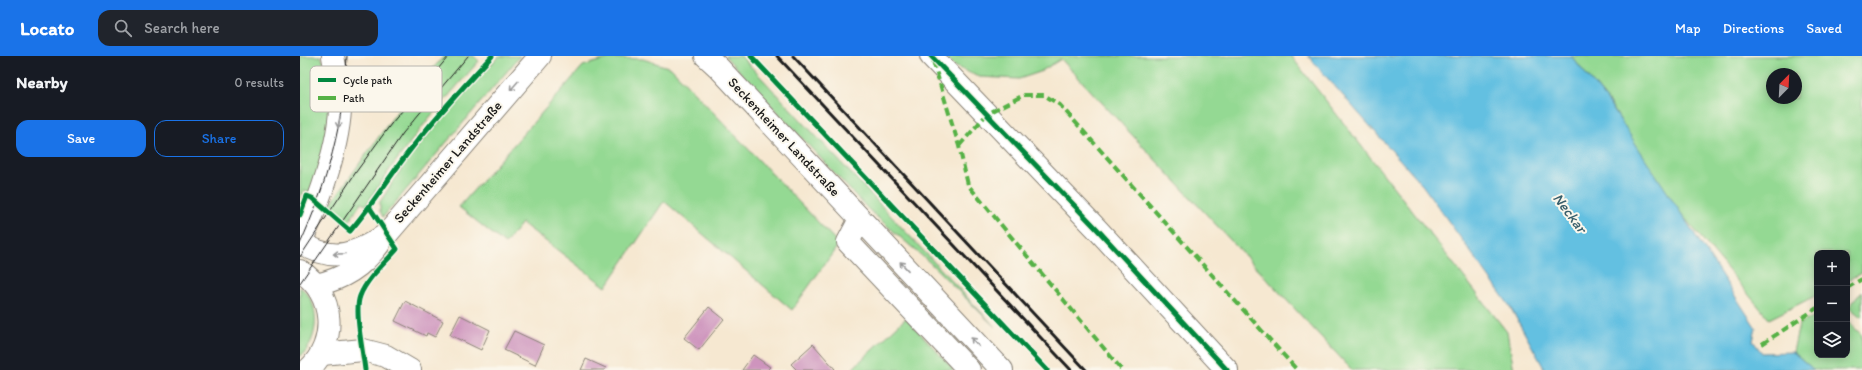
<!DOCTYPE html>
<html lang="en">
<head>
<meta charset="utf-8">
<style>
  :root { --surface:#171b24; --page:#20242c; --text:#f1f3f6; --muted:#9ea1a6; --line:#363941; --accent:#1a73e8 }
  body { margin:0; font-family:Itim,sans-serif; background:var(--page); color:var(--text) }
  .controls { position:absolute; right:12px; bottom:12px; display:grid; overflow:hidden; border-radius:8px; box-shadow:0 2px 10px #0003 }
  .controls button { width:36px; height:36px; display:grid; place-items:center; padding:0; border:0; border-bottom:1px solid var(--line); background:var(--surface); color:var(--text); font:20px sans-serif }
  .compass { position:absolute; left:1466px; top:12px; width:36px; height:36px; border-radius:50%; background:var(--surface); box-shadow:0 2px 10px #0003; rotate:24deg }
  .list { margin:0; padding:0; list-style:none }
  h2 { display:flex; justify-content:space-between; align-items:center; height:52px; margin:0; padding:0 16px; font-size:17px }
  h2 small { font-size:13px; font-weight:400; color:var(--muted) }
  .actions { display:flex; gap:8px; padding:12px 16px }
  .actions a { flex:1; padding:9px 0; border:1px solid var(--accent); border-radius:12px; text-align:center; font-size:14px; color:var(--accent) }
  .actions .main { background:var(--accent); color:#fff }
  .icon { flex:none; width:22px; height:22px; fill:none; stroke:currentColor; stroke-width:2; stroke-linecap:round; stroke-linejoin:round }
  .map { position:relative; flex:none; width:1562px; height:314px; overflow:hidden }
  header { display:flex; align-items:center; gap:24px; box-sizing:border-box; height:56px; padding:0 20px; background:var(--accent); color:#fff }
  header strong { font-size:19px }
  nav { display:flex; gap:22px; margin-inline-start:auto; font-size:14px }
  .search { width:280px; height:36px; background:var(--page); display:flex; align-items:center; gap:10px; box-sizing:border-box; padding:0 14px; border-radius:12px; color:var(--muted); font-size:15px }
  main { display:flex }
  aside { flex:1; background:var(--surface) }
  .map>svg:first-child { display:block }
</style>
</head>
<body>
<header>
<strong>Locato</strong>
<div class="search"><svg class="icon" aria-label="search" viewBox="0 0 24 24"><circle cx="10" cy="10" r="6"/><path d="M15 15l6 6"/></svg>Search here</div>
<nav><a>Map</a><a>Directions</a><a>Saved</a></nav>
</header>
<main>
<aside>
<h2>Nearby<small>0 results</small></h2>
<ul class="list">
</ul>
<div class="actions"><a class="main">Save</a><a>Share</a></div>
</aside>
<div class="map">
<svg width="1562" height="314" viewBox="0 0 1562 314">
  <rect width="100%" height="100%" fill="#fbf7ec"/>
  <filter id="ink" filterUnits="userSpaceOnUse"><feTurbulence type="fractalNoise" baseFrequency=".025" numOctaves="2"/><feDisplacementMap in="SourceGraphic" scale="8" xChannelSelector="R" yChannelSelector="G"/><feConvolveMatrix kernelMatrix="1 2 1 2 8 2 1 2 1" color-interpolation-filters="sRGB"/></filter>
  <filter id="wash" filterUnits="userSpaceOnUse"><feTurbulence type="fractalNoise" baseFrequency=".012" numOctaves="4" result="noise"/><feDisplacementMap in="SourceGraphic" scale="16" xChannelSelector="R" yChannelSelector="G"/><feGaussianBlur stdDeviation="0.9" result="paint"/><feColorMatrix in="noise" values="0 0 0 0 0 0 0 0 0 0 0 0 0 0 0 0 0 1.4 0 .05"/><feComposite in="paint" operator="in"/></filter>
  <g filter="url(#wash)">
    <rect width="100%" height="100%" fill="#f6e8d1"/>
    <!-- green -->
    <g fill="#94d993" stroke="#587a58" fill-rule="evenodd">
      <polygon points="0,0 21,0 24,7 32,54 14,138 4,134 0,143"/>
      <polygon points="144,0 174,0 179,5 129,62 92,110 66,149 61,147 48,167 29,150 106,43"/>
      <polygon points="199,0 220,0 83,161 80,155 80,146 107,104 144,59"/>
      <polygon points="425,0 441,0 695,271 629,206 569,154"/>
      <polygon points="644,0 991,0 1207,276 1214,314 1052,314 761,3 740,16 719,23 679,21 652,9"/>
      <path d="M1271 0H1562V217L1547 224V197H1517V239L1469 263 1373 148 1309 46ZM1472 18H1496V42H1472Z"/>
      <polygon points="310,2 343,3 371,12 539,188 492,254 364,145 306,231 222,167 205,188 159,151 283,10"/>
      <path d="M0 231C22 247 19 284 0 301Z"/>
      <polygon points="1562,235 1562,262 1549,251"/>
      <polygon points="1517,259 1517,299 1547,299 1547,265 1562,279 1562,314 1514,314 1493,296 1499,268"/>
      <polygon points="606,262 654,314 554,314 553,312"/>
    </g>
    <!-- water -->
    <polygon fill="#63c0e1" stroke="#406e7e" points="1008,0 1271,0 1307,44 1456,272 1453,285 1462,297 1493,296 1514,314 1245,314 1209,249 1123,130"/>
    <g id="blocks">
      <!-- building -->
      <g fill="#ce94bd">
        <polygon points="105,245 143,265 135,281 127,277 126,280 95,265"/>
        <polygon points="409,251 424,263 399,294 384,282"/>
        <polygon points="160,259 190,274 181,294 150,279"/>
        <polygon points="214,275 244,289 235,309 204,294"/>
        <polygon points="513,288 535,313 534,314 497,314 491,308"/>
        <polygon points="453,299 470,311 467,314 442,314"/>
        <polygon points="286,303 306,312 305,314 281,314"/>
      </g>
    </g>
  </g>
  <g filter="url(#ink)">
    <use href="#blocks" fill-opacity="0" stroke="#898276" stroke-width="1"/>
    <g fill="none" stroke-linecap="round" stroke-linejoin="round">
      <!-- minor casing -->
      <g stroke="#898276" stroke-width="24">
        <g id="minor">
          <polyline points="631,0 796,172 927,314"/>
          <polyline points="560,163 548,186 669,314"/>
          <path d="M0 188C18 149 43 82 40 39 39 26 35 13 33 0"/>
        </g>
      </g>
      <!-- major casing -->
      <g stroke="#898276" stroke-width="24">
        <g id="major">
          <polyline points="406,0 419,12 702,314"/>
          <path d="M0 186C33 208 57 198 87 178L240 0"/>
          <path d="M0 215C35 237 38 287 8 314"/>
          <path d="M16 229C43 223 62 211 79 188"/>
          <polyline points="22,298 63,294 86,300 110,314"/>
        </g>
      </g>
      <!-- minor -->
      <use href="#minor" stroke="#fff" stroke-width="22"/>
      <!-- major -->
      <use href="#major" stroke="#fff" stroke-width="22"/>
      <!-- tram -->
      <g stroke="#1c1c1c" stroke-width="1">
        <path d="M0 188C27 129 44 65 47 0"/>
        <polyline points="0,201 56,116 91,68 149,0"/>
        <polyline points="0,227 103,77 168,0"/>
      </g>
      <!-- rail -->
      <g stroke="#1c1c1c" stroke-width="3">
        <polyline points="477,0 771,314"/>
        <polyline points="493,0 786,314"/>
      </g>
      <!-- quiet -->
      <g stroke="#55b145" stroke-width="4" stroke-dasharray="8 4" stroke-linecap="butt">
        <polyline points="633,5 659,90 668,129 822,314"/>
        <polyline points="659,90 687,58 724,39 744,39 760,49 997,314"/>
        <polyline points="1547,232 1562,223"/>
        <polyline points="1462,288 1517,252"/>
      </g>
      <!-- cycleway casing -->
      <g stroke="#fbf7ec" stroke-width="8">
        <g id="cycleway">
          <polyline points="451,0 747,314"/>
          <polyline points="631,0 796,172 927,314"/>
          <path d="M0 159 7 140 12 142 50 175C70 152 86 126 104 102 131 66 161 33 192 0"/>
          <path d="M65 314C63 295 54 255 60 240 67 222 85 207 97 193L70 152"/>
        </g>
      </g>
      <!-- cycleway -->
      <use href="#cycleway" stroke="#00873e" stroke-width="5"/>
    </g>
    <!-- one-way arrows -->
    <defs><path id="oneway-shaft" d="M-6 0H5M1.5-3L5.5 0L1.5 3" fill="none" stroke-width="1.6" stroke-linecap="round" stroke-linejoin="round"/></defs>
    <g stroke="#999">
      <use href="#oneway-shaft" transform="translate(214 30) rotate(131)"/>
      <use href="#oneway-shaft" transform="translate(39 66) rotate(100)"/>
      <use href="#oneway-shaft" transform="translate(39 198) rotate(178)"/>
      <use href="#oneway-shaft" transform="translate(604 210) rotate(-133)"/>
      <use href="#oneway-shaft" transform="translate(675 286) rotate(-133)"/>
    </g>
  </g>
  <g text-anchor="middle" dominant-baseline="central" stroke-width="4" stroke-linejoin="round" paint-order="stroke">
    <!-- street labels -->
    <g font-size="14" fill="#1c1c1c" stroke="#fbf7ec">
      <text transform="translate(484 81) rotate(47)">Seckenheimer Landstraße</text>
      <text transform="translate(148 106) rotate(-49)">Seckenheimer Landstraße</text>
    </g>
    <!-- water labels -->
    <g font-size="15" font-style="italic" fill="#385e6b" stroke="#fbf7ec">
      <text transform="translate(1270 157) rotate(53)">Neckar</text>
    </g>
  </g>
  <!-- legend -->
  <rect x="10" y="10" width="132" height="46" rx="6" fill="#fbf7ec" stroke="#b8b5ae" stroke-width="1"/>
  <rect x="18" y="22" width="18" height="4" fill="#00873e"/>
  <rect x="18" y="40" width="18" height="4" fill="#55b145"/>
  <g font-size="11" fill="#1c1c1c">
    <text x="43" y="28">Cycle path</text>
    <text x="43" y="46">Path</text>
  </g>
</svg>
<div class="controls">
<button>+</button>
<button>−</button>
<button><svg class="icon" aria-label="layers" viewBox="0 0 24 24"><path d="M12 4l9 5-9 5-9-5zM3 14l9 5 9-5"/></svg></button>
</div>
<svg class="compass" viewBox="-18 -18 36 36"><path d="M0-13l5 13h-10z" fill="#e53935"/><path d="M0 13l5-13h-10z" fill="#9ea1a6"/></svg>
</div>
</main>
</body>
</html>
